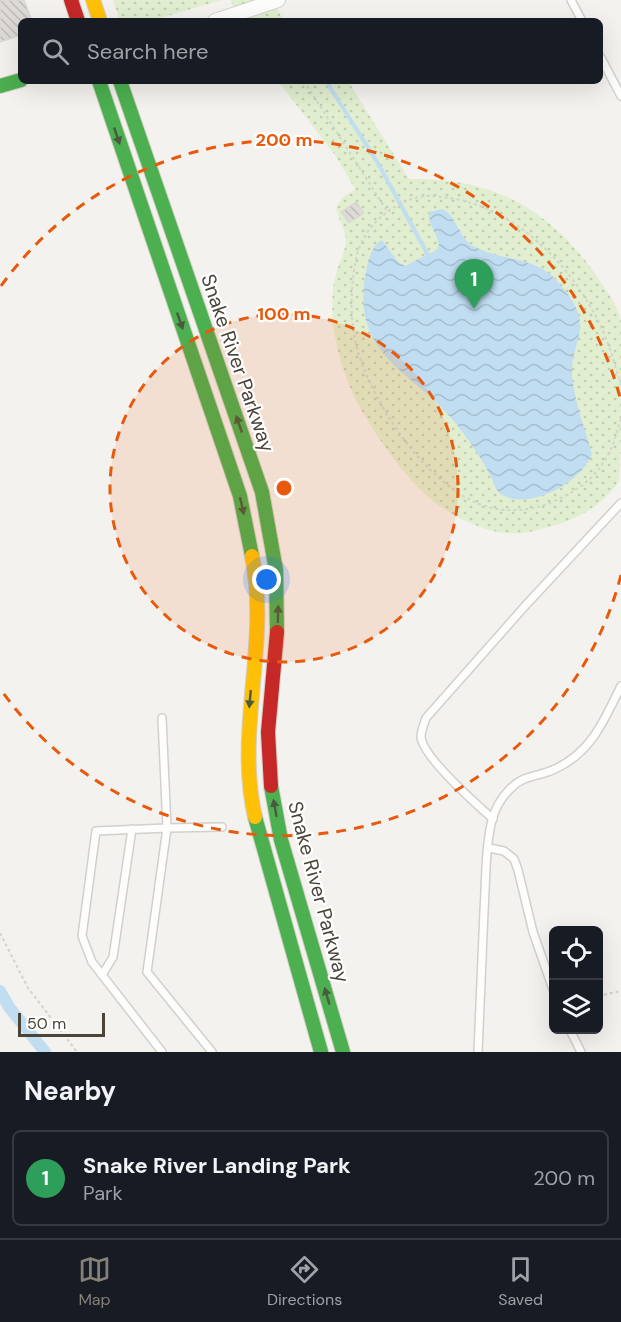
<!DOCTYPE html>
<html lang="en">
<head>
<meta charset="utf-8">
<style>
  :root { --surface:#171b24; --page:#20242c; --text:#f1f3f6; --muted:#9ea1a6; --line:#363941; --accent:#868178 }
  body { margin:0; font-family:"DM Sans",sans-serif; background:var(--page); color:var(--text) }
  .controls { position:absolute; right:18px; bottom:18px; display:grid; overflow:hidden; border-radius:9px; box-shadow:0 6px 24px #0002 }
  .controls button { width:54px; height:54px; display:grid; place-items:center; padding:0; border:0; border-bottom:2px solid var(--line); background:var(--surface); color:var(--text); font:30px sans-serif }
  .scale { position:absolute; left:18px; bottom:15px; width:87px; box-sizing:border-box; padding-left:6px; border:3px solid #4b4439; border-top:0; font-size:16px; line-height:21px; white-space:nowrap; color:#4b4439; -webkit-text-stroke:4px #fff; paint-order:stroke }
  .you { position:absolute; left:267px; top:580px; width:21px; height:21px; margin:-15px; border:4px solid #fff; border-radius:50%; background:#1a73e8; box-shadow:0 0 0 9px #1a73e833 }
  .badge { display:grid; place-items:center; width:39px; height:39px; border-radius:50%; background:var(--accent); color:#fff; font-size:20px; font-weight:700 }
  .pin { position:absolute; translate:-50% -50px; filter:drop-shadow(0 2px 3px #0008) }
  .pin::after { content:''; position:absolute; top:32px; width:21px; height:18px; background:inherit; clip-path:polygon(0 0,100% 0,50% 100%) }
  .list { margin:0; padding:0; list-style:none }
  h2 { display:flex; justify-content:space-between; align-items:center; height:78px; margin:0; padding:0 24px; font-size:26px }
  h2 small { font-size:20px; font-weight:400; color:var(--muted) }
  .list li { display:grid; grid-template-columns:39px 1fr auto; gap:18px; align-items:center; box-sizing:border-box; height:96px; margin:0 12px 12px; padding:0 12px; border:2px solid var(--line); border-radius:9px }
  .list b { display:block; font-size:22px; white-space:nowrap }
  .list p { margin:0; font-size:20px; white-space:nowrap; color:var(--muted) }
  .list em { font-size:20px; font-style:normal; color:var(--muted) }
  .icon { flex:none; width:33px; height:33px; fill:none; stroke:currentColor; stroke-width:2; stroke-linecap:round; stroke-linejoin:round }
  .map { position:relative; flex:none; width:621px; height:1052px; overflow:hidden }
  .search { position:absolute; background:var(--surface); box-shadow:0 6px 24px #0002; left:18px; right:18px; top:18px; height:66px; display:flex; align-items:center; gap:15px; box-sizing:border-box; padding:0 21px; border-radius:9px; color:var(--muted); font-size:22px }
  .sheet { height:186px; background:var(--surface) }
  nav { display:flex; justify-content:space-around; align-items:center; box-sizing:border-box; height:84px; border-top:2px solid var(--line); background:var(--surface); font-size:16px; color:var(--muted) }
  nav a { display:grid; justify-items:center; gap:3px }
  nav .on { color:var(--accent) }
  .map>svg:first-child { display:block }
</style>
</head>
<body>
<div class="map">
<svg width="621" height="1052" viewBox="0 0 621 1052">
  <defs>
    <pattern id="park-dots" width="8" height="8" patternUnits="userSpaceOnUse" patternTransform="scale(1.5)"><rect width="8" height="8" fill="#e1eecf"/><path d="M2 2h.1M6 6h.1" fill="none" stroke="#c3cdb2" stroke-width="1.8" stroke-linecap="round"/></pattern>
    <pattern id="water-waves" width="16" height="10" patternUnits="userSpaceOnUse" patternTransform="scale(1.5)"><rect width="16" height="10" fill="#c0ddf1"/><path d="M0 5q4-4 8 0t8 0" fill="none" stroke="#a6bfcf"/></pattern>
    <pattern id="building-back-hatch" width="6" height="6" patternUnits="userSpaceOnUse" patternTransform="scale(1.5)"><rect width="6" height="6" fill="#dedbd6"/><path d="M-1 5l2 2M0 0l6 6M5-1l2 2" fill="none" stroke="#c0bdb8"/></pattern>
  </defs>
  <rect width="100%" height="100%" fill="#f4f2ee"/>
  <!-- park -->
  <g fill="url(#park-dots)">
    <polygon points="113,0 222,0 150,21 120,21"/>
    <polygon points="231,0 274,0 283,21 238,21"/>
    <path d="M278 81H348L409 179C492 177 551 209 598 278 605 289 619 307 621 321 621 330 621 340 621 350 621 369 621 389 621 408 621 421 621 473 619 481 606 502 580 518 556 525 539 530 522 535 504 533 482 530 459 519 441 507 407 484 358 414 345 374 335 346 328 308 335 278 337 266 345 253 346 241 346 230 338 219 336 208L343 197 355 189 335 155Z"/>
  </g>
  <!-- water -->
  <path fill="url(#water-waves)" d="M442 209C457 215 458 237 473 246 496 259 526 257 547 272 555 277 560 285 566 292 597 331 566 344 573 383 576 407 586 431 592 454 582 482 528 512 501 494 496 491 494 483 492 479 482 459 471 443 457 425 414 370 349 357 366 271 368 261 373 243 382 240L398 262 405 266 435 251 439 246C438 233 428 226 429 212Z"/>
  <g fill="none" stroke-linecap="round" stroke-linejoin="round">
    <!-- stream -->
    <polyline stroke="#c0ddf1" stroke-width="4" points="326,81 379,165 428,255"/>
    <!-- canal -->
    <polyline stroke="#c0ddf1" stroke-width="12" points="0,991 9,1007 45,1052"/>
  </g>
  <!-- building -->
  <g fill="url(#building-back-hatch)" stroke="#dcd9d4" stroke-width="1.5">
    <polygon points="0,0 24,0 32,21 21,21 21,35 0,42"/>
    <polygon points="356,202 364,213 349,223 341,212"/>
  </g>
  <g fill="none" stroke-linecap="round" stroke-linejoin="round">
    <!-- lane casing -->
    <g stroke="#d2d0cb" stroke-width="10">
      <g id="lane">
        <polyline points="571,0 582,21"/>
        <polyline points="600,56 621,96"/>
        <polyline points="162,718 167,828 96,831 82,936 92,962 162,1052"/>
        <path d="M493 819C476 804 423 757 421 737 421 731 424 724 426 718L525 606 621 503"/>
        <polyline points="489,848 504,851 514,859 518,870 533,932 554,992"/>
        <polyline points="102,975 113,957 132,829"/>
        <polyline points="570,1030 581,1052"/>
        <polyline points="212,1052 147,972 167,828 222,827"/>
        <path d="M478 1052C480 1005 482 958 484 911 486 881 485 849 492 820 495 809 502 797 510 789 524 774 539 777 555 769 592 752 604 720 621 686"/>
      </g>
    </g>
    <!-- street casing -->
    <g stroke="#d2d0cb" stroke-width="16">
      <polyline id="street" points="215,21 278,0"/>
    </g>
    <!-- fast casing -->
    <g stroke="#d3cfc5" stroke-width="16">
      <g id="fast">
        <polyline points="99,81 240,496 252,556"/>
        <polyline points="120,81 262,492 276,570 277,632"/>
        <polyline points="0,86 21,80"/>
        <polyline points="271,786 281,840 343,1052"/>
        <polyline points="255,817 321,1052"/>
      </g>
    </g>
    <!-- slow casing -->
    <g stroke="#d3cfc5" stroke-width="16">
      <g id="slow">
        <polyline points="93,0 100,21"/>
        <path d="M252 556C270 642 235 730 255 817"/>
      </g>
    </g>
    <!-- jam casing -->
    <g stroke="#d3cfc5" stroke-width="16">
      <g id="jam">
        <polyline points="71,0 78,21"/>
        <polyline points="271,786 268,732 277,632"/>
      </g>
    </g>
    <!-- path -->
    <g stroke="#d3d2cc" stroke-width="2" stroke-dasharray="3 3" stroke-linecap="butt">
      <polyline points="304,81 387,211"/>
      <path d="M621 385C614 361 607 336 594 313 567 262 515 210 455 199 430 195 418 193 395 207 374 219 359 239 355 264 351 289 350 315 355 340 368 401 438 508 507 510 526 511 546 506 563 497 599 478 613 455 621 416"/>
      <polyline points="0,933 28,988 77,1052"/>
      <polyline points="598,996 621,991"/>
    </g>
    <!-- lane -->
    <use href="#lane" stroke="#fdfdfc" stroke-width="7"/>
    <!-- street -->
    <use href="#street" stroke="#fdfdfc" stroke-width="14"/>
    <!-- fast -->
    <use href="#fast" stroke="#4caf50" stroke-width="14"/>
    <!-- slow -->
    <use href="#slow" stroke="#ffc107" stroke-width="14"/>
    <!-- jam -->
    <use href="#jam" stroke="#c62828" stroke-width="14"/>
  </g>
  <!-- one-way arrows -->
  <defs><path id="oneway-solid" d="M-6-.8H1V-3.2L6.5 0L1 3.2V.8H-6Z" transform="scale(1.5)"/></defs>
  <g fill="#4b593e">
    <use href="#oneway-solid" transform="translate(117 136) rotate(71)"/>
    <use href="#oneway-solid" transform="translate(180 321) rotate(71)"/>
    <use href="#oneway-solid" transform="translate(239 424) rotate(-109)"/>
    <use href="#oneway-solid" transform="translate(242 506) rotate(77)"/>
    <use href="#oneway-solid" transform="translate(278 614) rotate(-89)"/>
    <use href="#oneway-solid" transform="translate(250 699) rotate(95)"/>
    <use href="#oneway-solid" transform="translate(275 808) rotate(-100)"/>
    <use href="#oneway-solid" transform="translate(327 996) rotate(-106)"/>
  </g>
  <!-- distance rings -->
  <circle cx="284" cy="488" r="174" fill="#e8590c" fill-opacity=".12"/>
  <g fill="none" stroke="#e8590c" stroke-width="3" stroke-dasharray="10 8">
    <circle cx="284" cy="488" r="174"/>
    <path d="M621 575A348 348 0 0 1 1 690M1 286A348 348 0 0 1 621 401"/>
  </g>
  <g text-anchor="middle" dominant-baseline="central" stroke-width="4.5" stroke-linejoin="round" paint-order="stroke">
    <!-- street labels -->
    <g font-size="20" fill="#4b4439" stroke="#fff">
      <text transform="translate(238 363) rotate(71)">Snake River Parkway</text>
      <text transform="translate(319 892) rotate(75)">Snake River Parkway</text>
    </g>
  </g>
  <circle cx="284" cy="488" r="9" fill="#e8590c" stroke="#fff" stroke-width="3"/>
  <g font-size="18" text-anchor="middle" font-weight="bold" fill="#e8590c" stroke="#fff" stroke-width="4.5" stroke-linejoin="round" paint-order="stroke">
    <text x="284" y="146">200 m</text>
    <text x="284" y="320">100 m</text>
  </g>
</svg>
<div class="controls">
<button><svg class="icon" aria-label="locate" viewBox="0 0 24 24"><circle cx="12" cy="12" r="6"/><path d="M12 2v4M12 18v4M2 12h4M18 12h4"/></svg></button>
<button><svg class="icon" aria-label="layers" viewBox="0 0 24 24"><path d="M12 4l9 5-9 5-9-5zM3 14l9 5 9-5"/></svg></button>
</div>
<div class="scale">50 m</div>
<div class="you"></div>
<div class="pin badge" style="left:474px;top:309px;background:#2e9e5b">1</div>
<div class="search"><svg class="icon" aria-label="search" viewBox="0 0 24 24"><circle cx="10" cy="10" r="6"/><path d="M15 15l6 6"/></svg>Search here</div>
</div>
<section class="sheet">
<h2>Nearby<small></small></h2>
<ul class="list">
<li><span class="badge" style="background:#2e9e5b">1</span><div><b>Snake River Landing Park</b><p>Park</p></div><em>200 m</em></li>
</ul>
</section>
<nav>
<a class="on"><svg class="icon" aria-label="map" viewBox="0 0 24 24"><path d="M3 6l6-2 6 2 6-2v14l-6 2-6-2-6 2zM9 4v14M15 6v14"/></svg>Map</a>
<a><svg class="icon" aria-label="directions" viewBox="0 0 24 24"><path d="M12 3l9 9-9 9-9-9zM9 14v-3h6M13 9l2 2-2 2"/></svg>Directions</a>
<a><svg class="icon" aria-label="saved" viewBox="0 0 24 24"><path d="M7 4h10v16l-5-4-5 4z"/></svg>Saved</a>
</nav>
</body>
</html>
